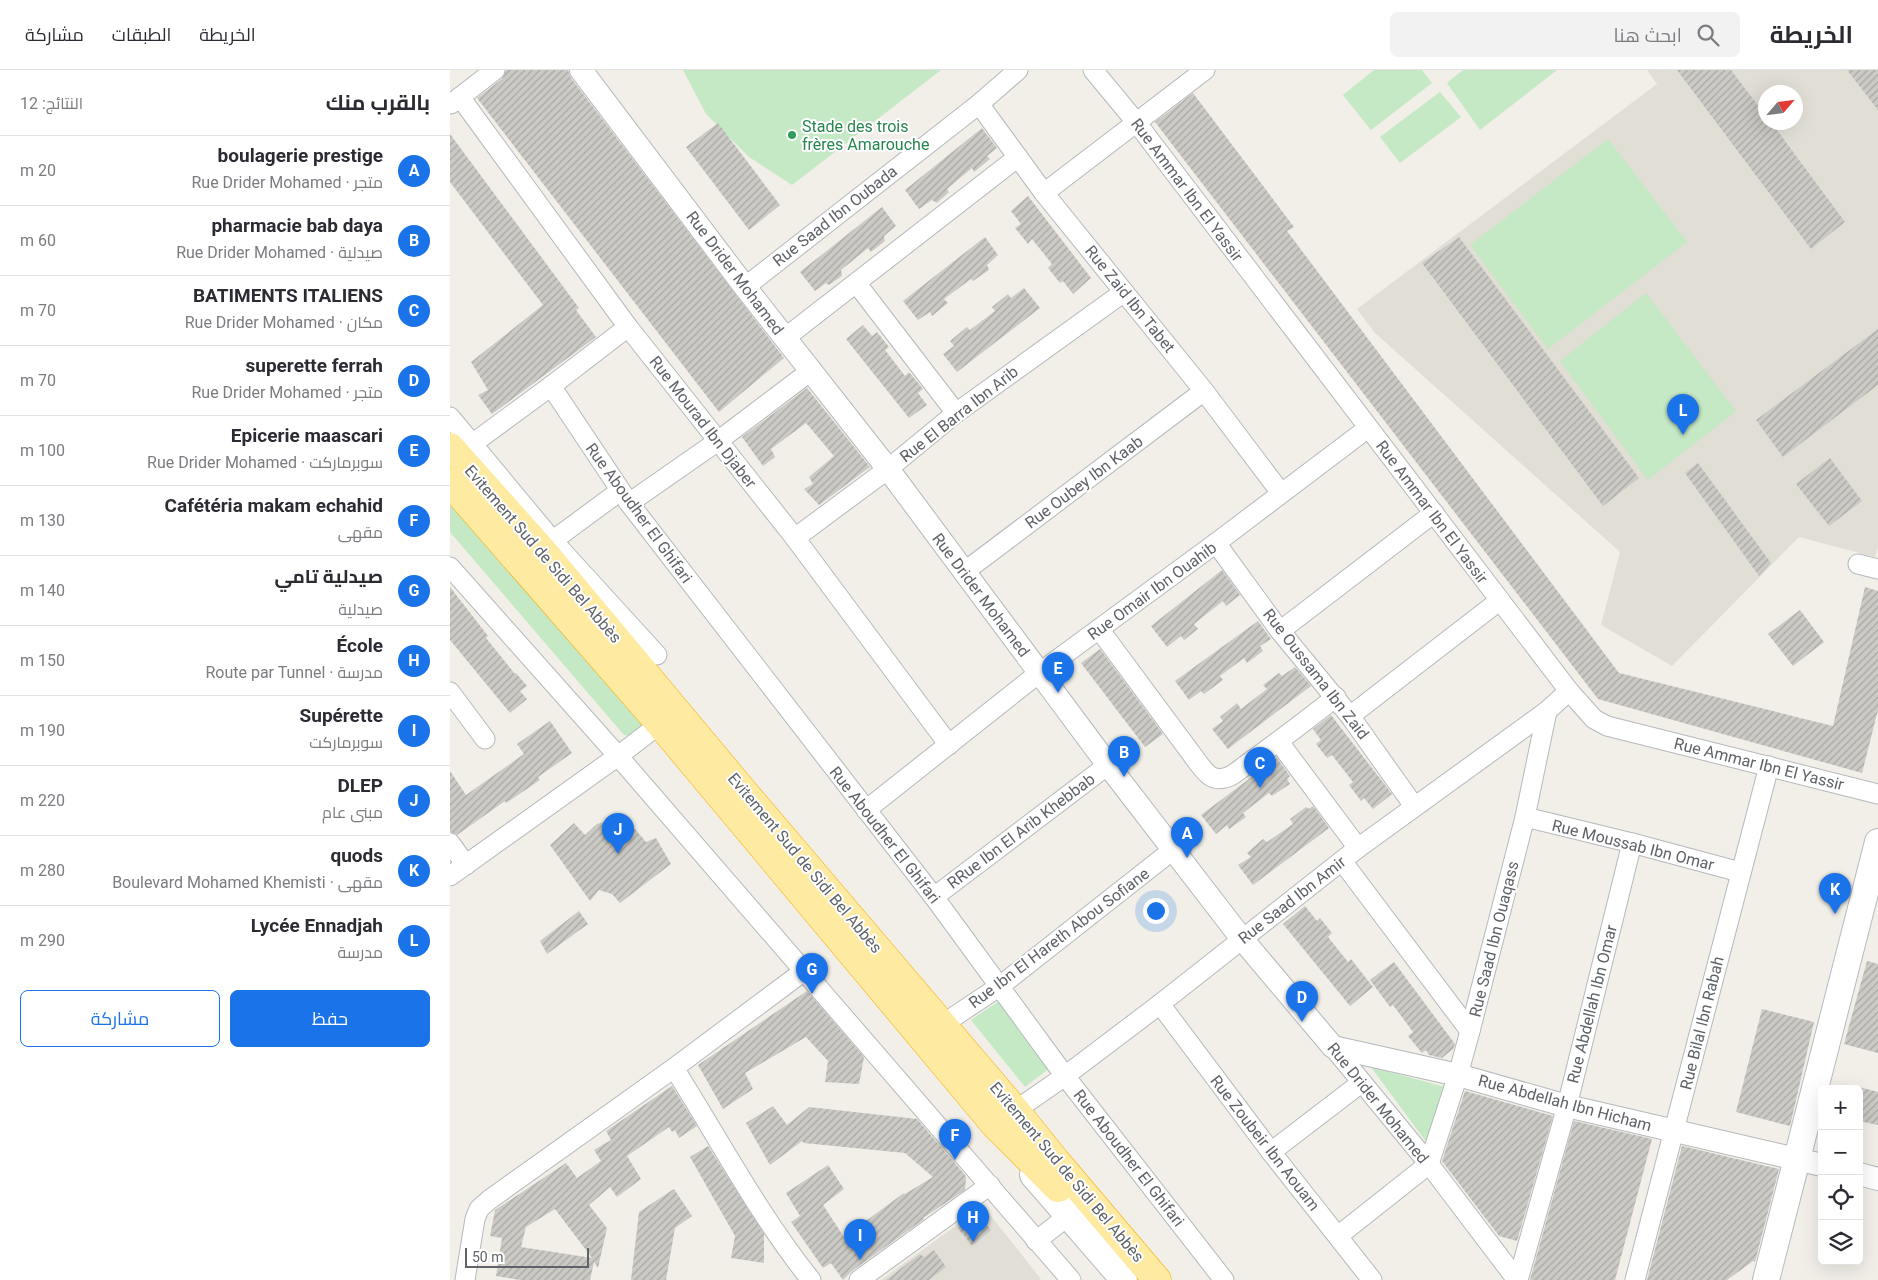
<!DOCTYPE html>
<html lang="ar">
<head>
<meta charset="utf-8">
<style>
  :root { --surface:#fff; --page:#f2f2f3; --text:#2b2b33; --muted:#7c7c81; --line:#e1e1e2; --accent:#1a73e8 }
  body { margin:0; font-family:Roboto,Cairo,sans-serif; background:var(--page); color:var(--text); direction:rtl }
  .controls { position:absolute; right:15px; bottom:15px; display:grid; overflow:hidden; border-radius:8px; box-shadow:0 5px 20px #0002 }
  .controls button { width:45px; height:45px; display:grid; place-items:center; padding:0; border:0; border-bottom:1px solid var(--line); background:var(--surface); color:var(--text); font:25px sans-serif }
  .compass { position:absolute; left:1308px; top:15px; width:45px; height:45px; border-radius:50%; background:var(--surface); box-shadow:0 5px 20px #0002; rotate:62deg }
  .scale { position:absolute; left:15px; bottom:12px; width:124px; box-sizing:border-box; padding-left:5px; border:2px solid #5f6368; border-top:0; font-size:14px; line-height:18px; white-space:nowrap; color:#5f6368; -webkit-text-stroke:4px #fff; paint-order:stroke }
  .you { position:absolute; left:705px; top:840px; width:18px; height:18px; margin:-12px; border:4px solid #fff; border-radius:50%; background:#1a73e8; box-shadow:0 0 0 8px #1a73e833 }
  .badge { display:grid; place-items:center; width:32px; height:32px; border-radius:50%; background:var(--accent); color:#fff; font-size:16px; font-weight:700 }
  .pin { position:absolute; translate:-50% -41px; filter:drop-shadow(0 1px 2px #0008) }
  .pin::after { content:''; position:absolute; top:26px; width:18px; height:15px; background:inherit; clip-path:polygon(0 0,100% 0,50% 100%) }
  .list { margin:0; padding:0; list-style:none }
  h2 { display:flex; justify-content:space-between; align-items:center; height:65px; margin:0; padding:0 20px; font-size:21px }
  h2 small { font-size:16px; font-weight:400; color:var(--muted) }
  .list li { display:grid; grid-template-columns:32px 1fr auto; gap:15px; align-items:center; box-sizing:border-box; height:70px; padding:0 20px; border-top:1px solid var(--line) }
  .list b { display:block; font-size:19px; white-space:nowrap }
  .list p { margin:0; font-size:16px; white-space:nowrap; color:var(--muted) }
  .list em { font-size:16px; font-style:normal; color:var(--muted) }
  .actions { display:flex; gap:10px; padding:15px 20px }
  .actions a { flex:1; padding:11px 0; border:1px solid var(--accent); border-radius:8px; text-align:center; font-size:18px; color:var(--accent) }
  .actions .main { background:var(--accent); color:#fff }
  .icon { flex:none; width:28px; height:28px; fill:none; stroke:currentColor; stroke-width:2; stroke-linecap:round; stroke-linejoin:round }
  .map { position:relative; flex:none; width:1428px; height:1210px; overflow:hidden; direction:ltr }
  header { display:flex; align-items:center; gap:30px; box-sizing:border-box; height:70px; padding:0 25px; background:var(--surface); border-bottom:1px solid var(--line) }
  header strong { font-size:24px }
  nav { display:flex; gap:28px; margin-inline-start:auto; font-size:18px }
  .search { width:350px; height:45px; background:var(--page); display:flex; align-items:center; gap:12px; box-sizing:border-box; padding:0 18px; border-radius:8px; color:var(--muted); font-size:19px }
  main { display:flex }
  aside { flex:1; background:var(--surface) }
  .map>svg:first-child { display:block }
</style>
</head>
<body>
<header>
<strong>الخريطة</strong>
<div class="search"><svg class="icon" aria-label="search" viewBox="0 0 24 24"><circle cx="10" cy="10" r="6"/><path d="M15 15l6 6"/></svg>ابحث هنا</div>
<nav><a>الخريطة</a><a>الطبقات</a><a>مشاركة</a></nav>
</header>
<main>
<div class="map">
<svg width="1428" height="1210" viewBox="0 0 1428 1210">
  <defs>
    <pattern id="building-hatch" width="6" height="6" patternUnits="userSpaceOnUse" patternTransform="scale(1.25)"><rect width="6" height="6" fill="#cccac5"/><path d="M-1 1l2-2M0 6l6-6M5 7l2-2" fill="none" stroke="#a9a8a4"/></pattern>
  </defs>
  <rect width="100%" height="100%" fill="#f1efe8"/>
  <!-- education -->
  <g fill="#e1ded6" fill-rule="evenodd">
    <path d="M1197 0H1428V477L1425 487 1349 467 1222 596 1151 555 1170 482 924 262 907 239 1207 14ZM1316 22H1346V52H1316Z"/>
    <polygon points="533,1136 591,1209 589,1210 431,1210"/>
  </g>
  <!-- green -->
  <g fill="#c5e8c5">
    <polygon points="233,0 491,0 342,115 299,87 256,44"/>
    <polygon points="924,0 972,0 982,13 921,60 893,25"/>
    <polygon points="1013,0 1107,0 1030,60 997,13"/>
    <polygon points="990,22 1011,47 950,93 930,67"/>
    <polygon points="1158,69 1237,172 1098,279 1020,175"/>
    <polygon points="1196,223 1286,341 1198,410 1110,291"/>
    <polygon points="0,420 196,651 186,667 174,665 0,462"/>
    <polygon points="555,927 605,994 575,1017 521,950"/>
    <polygon points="921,997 995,1017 977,1073"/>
  </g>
  <!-- building -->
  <g fill="url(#building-hatch)" fill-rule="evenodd">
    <polygon points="56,0 118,0 121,8 334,288 269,342 27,28 52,9"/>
    <polygon points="1227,0 1281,0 1316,46 1316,52 1321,52 1395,152 1361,179"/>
    <polygon points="1397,0 1428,0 1428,40"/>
    <polygon points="743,23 844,157 837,161 1169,603 1383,656 1415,517 1428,521 1428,640 1412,703 1148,629 705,52"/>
    <polygon points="268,53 330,135 299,160 236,77"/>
    <polygon points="532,58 547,78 537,86 540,89 524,102 522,98 497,119 499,122 487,133 482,130 469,139 455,120"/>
    <polygon points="0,64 129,238 126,240 146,267 42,344 28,325 38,320 21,292 93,235 0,112"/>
    <polygon points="578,126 641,208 623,224 613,211 610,213 598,198 602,194 582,169 578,174 565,158 571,154 561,141"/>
    <polygon points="432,137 446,156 434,166 435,171 421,182 418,178 391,200 392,206 379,215 376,213 365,221 350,202"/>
    <polygon points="535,167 548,185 537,195 539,200 523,211 521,209 494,229 498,233 482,246 480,242 468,250 453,231"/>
    <polygon points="1009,167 1189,408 1153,436 972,193"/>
    <polygon points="574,218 590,238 507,302 493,284 504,276 500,271 517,257 520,260 545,241 542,237 558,224 561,228"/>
    <polygon points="413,255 422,266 427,262 439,277 435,280 455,306 459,302 473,319 468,323 477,335 459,348 396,269"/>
    <polygon points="1428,259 1428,315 1333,387 1306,350"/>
    <polygon points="357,318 420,397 369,435 354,419 363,414 359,407 384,386 356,353 321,379 325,387 313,396 292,367"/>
    <polygon points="1380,388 1412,431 1379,456 1346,414"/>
    <polygon points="1248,393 1321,493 1309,506 1235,403"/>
    <polygon points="772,500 790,525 776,536 773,531 744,554 748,559 734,570 731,566 717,577 701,556"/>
    <polygon points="0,517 38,566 36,568 65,604 66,603 77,616 70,621 77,629 60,643 0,570"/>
    <polygon points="1350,540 1374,572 1343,596 1318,564"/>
    <polygon points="808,551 821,569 810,576 813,581 797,593 794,588 770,606 773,610 754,624 751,621 739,630 725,611"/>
    <polygon points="650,579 713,664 695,677 631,593"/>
    <polygon points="845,597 861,616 778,679 762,659 773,651 770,647 787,633 791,639 817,619 813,615 829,603 832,606"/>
    <polygon points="881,645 942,724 923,739 914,728 911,731 899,715 903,712 882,685 877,688 866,674 871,670 863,659"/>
    <polygon points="100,651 122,683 88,707 90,710 56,733 55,731 7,765 0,762 0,701 16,725 74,684 67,674"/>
    <polygon points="827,688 840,706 837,709 840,714 822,726 819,723 793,743 796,747 779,759 777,755 766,764 751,745"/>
    <polygon points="863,736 879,758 803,815 788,795 801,787 797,783 813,769 817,772 843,754 840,749 856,737 859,739"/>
    <polygon points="161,750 176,754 186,760 196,772 206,768 221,794 170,833 162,824 149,820 140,831 100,775 124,753 135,765 147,754"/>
    <polygon points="855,836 867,851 870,848 882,863 878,867 898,892 901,889 923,917 900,936 833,854"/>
    <polygon points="129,841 138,854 97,884 90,871"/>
    <polygon points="1417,891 1428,894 1428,983 1394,974"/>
    <polygon points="944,892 1005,974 1003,979 992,988 979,985 976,980 972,983 958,966 963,962 943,935 940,937 920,910"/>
    <polygon points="357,921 414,987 409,1014 375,1012 378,991 356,967 295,1003 303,1019 273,1039 248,995"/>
    <polygon points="1312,939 1364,952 1340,1056 1286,1042"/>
    <path d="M222 1016 247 1056 229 1068 225 1060 222 1062 219 1057 177 1086 191 1109 167 1127 160 1117 139 1135 157 1158 148 1198 144 1192 140 1210H70L46 1206 52 1168 40 1166 45 1140 116 1093 127 1108 151 1091 144 1080 161 1070 156 1061ZM105 1139 142 1188 71 1177 76 1157Z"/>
    <polygon points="1409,1017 1428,1022 1428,1055 1409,1051"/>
    <polygon points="1015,1021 1103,1046 1067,1171 1049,1166 992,1091"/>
    <polygon points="323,1036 337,1055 359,1037 467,1049 515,1105 516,1108 515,1120 473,1148 474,1149 402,1201 393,1210 381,1193 373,1198 341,1152 350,1146 336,1123 378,1095 394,1119 373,1135 394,1167 454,1123 455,1124 483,1107 455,1083 354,1073 352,1071 320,1095 296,1053"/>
    <polygon points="1124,1051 1202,1069 1165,1210 1080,1210"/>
    <polygon points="258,1076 314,1164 314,1193 281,1188 285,1166 240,1087"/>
    <polygon points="1232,1076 1329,1099 1305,1192 1303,1191 1277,1210 1197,1210"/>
    <polygon points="224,1119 242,1146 225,1158 216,1210 181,1210 189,1142"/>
    <polygon points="528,1143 541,1160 522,1176 508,1158"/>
    <polygon points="484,1180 496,1197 479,1210 436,1210 470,1184 474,1187"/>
  </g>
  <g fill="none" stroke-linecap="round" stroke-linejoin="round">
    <!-- minor casing -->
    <g stroke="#b5b8bc" stroke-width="21">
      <g id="minor">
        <polyline points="643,0 686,52 1119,621 1144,649 1157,656 1428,724"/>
        <polyline points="10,27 178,257 345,468 499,675"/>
        <polyline points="1,34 45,0"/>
        <polyline points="529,34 594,123 754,321 831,423"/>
        <polyline points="594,123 755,0"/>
        <polyline points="407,214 506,343"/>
        <polyline points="295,217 529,34 568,0"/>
        <polyline points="335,268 568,87"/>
        <polyline points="101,316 179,433 484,827 615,1006 774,1210"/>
        <polyline points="0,347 103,471 207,585"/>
        <polyline points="14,380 101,316 178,257"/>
        <polyline points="179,433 268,371 362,300"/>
        <polyline points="345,468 438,399 506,343 674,222"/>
        <polyline points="766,473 830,561 900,646 964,736"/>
        <polyline points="94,477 170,421"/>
        <polyline points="1408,494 1428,499"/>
        <polyline points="0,497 168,686 621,1210"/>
        <polyline points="514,502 754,321"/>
        <path d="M649 559 749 694C756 703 762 711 774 708 783 707 792 697 800 692 829 671 858 649 886 627"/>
        <polyline points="830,561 984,443"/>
        <polyline points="0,622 35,669"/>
        <polyline points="900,646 1049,531"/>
        <polyline points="829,672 908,778"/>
        <polyline points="416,740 589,603 766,473 918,358"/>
        <polyline points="1075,747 1182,773 1290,802"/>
        <polyline points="0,773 16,795"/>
        <polyline points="892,791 1020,961"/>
        <polyline points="0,806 168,686 210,654"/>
        <polyline points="484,827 658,695"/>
        <polyline points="710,934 821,1082 922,1210"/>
        <polyline points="493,954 550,916 724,779"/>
        <polyline points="883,977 979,1094 1067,1210"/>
        <path d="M224 998C269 1069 308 1144 361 1210"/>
        <polyline points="556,1047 615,1006 710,934 908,778 1097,641 1119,621"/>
        <polyline points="821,1082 911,1013"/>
        <polyline points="888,1166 979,1094 1008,1005 1020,961 1075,747 1097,641"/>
        <polyline points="586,1171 618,1146"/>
        <polyline points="15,1210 25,1149 29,1139 39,1130 224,998 354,901"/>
        <polyline points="409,1210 540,1115"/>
        <polyline points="1068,1210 1117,1036 1182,773"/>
        <polyline points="1185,1210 1319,696"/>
      </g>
    </g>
    <!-- tertiary casing -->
    <g stroke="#b5b8bc" stroke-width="24">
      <g id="tertiary">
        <polyline points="131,0 295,217 438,399 658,695 792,869 883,977 1008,1005 1117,1036 1372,1095"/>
        <polyline points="1409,1104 1428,1109"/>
      </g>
    </g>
    <!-- secondary casing -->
    <g stroke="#b6babf" stroke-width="28">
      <g id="secondary">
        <polyline points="583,1105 674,1210"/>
        <polyline points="1316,1210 1428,772"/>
      </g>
    </g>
    <!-- trunk casing -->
    <g stroke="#f9ab00" stroke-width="29">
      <g id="trunk">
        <polyline points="0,377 91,479 294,722 565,1040 606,1091 707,1210"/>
        <polyline points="0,413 210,654 545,1055 608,1118"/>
      </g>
    </g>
    <!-- minor -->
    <use href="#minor" stroke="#fff" stroke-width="19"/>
    <!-- tertiary -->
    <use href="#tertiary" stroke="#fff" stroke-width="22"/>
    <!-- secondary -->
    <use href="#secondary" stroke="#fff" stroke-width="26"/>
    <!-- trunk -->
    <use href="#trunk" stroke="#feeaa1" stroke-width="28"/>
  </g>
  <!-- markers -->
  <circle fill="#2e9e5b" stroke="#fff" stroke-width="2" cx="342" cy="65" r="5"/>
  <g text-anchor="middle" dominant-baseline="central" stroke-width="4" stroke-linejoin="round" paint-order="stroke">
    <!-- leisure labels -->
    <g font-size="16" fill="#27864d" stroke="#fff" text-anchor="start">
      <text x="352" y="56">Stade des trois<tspan x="352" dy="18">frères Amarouche</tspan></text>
    </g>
    <!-- street labels -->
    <g font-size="16" fill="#5f6368" stroke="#fff">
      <text transform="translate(737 120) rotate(53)">Rue Ammar Ibn El Yassir</text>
      <text transform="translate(385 146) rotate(-38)">Rue Saad Ibn Oubada</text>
      <text transform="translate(285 203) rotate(53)">Rue Drider Mohamed</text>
      <text transform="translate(680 229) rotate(51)">Rue Zaid Ibn Tabet</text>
      <text transform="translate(509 344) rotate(-38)">Rue El Barra Ibn Arib</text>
      <text transform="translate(253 352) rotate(52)">Rue Mourad Ibn Djaber</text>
      <text transform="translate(634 412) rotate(-37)">Rue Oubey Ibn Kaab</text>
      <text transform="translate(982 442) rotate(53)">Rue Ammar Ibn El Yassir</text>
      <text transform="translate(189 443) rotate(54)">Rue Aboudher El Ghifari</text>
      <text transform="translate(93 484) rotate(49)">Evitement Sud de Sidi Bel Abbès</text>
      <text transform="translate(702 521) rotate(-36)">Rue Omair Ibn Ouahib</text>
      <text transform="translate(531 525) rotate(53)">Rue Drider Mohamed</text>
      <text transform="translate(866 604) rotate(52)">Rue Oussama Ibn Zaid</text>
      <text transform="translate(1309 694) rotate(14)">Rue Ammar Ibn El Yassir</text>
      <text transform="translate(571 761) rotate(-37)">RRue Ibn El Arib Khebbab</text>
      <text transform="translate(435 765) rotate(52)">Rue Aboudher El Ghifari</text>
      <text transform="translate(1183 775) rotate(14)">Rue Moussab Ibn Omar</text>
      <text transform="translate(355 793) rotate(50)">Evitement Sud de Sidi Bel Abbès</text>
      <text transform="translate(842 830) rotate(-38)">Rue Saad Ibn Amir</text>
      <text transform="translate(609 868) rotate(-37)">Rue Ibn El Hareth Abou Sofiane</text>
      <text transform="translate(1044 869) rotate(-76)">Rue Saad Ibn Ouaqass</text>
      <text transform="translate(1142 934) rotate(-76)">Rue Abdellah Ibn Omar</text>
      <text transform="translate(1252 953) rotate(-76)">Rue Bilal Ibn Rabah</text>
      <text transform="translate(928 1033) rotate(51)">Rue Drider Mohamed</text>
      <text transform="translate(1115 1033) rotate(15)">Rue Abdellah Ibn Hicham</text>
      <text transform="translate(815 1073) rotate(52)">Rue Zoubeir Ibn Aouam</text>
      <text transform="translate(679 1088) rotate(52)">Rue Aboudher El Ghifari</text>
      <text transform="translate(617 1102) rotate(50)">Evitement Sud de Sidi Bel Abbès</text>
    </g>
  </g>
</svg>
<div class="controls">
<button>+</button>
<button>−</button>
<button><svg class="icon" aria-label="locate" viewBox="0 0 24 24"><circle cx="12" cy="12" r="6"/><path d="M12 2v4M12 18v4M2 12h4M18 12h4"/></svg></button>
<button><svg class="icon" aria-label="layers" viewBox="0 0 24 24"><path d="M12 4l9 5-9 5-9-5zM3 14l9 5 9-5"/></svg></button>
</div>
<svg class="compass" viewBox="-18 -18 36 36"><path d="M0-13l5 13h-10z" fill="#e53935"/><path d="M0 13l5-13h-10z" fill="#7c7c81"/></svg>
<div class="scale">50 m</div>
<div class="you"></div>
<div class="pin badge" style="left:737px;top:788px">A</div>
<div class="pin badge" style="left:674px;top:707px">B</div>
<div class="pin badge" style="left:810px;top:718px">C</div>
<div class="pin badge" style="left:852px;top:952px">D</div>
<div class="pin badge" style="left:608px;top:623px">E</div>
<div class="pin badge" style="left:505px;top:1090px">F</div>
<div class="pin badge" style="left:362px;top:924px">G</div>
<div class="pin badge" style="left:523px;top:1172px">H</div>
<div class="pin badge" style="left:410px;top:1190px">I</div>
<div class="pin badge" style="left:168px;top:784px">J</div>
<div class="pin badge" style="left:1385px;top:844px">K</div>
<div class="pin badge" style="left:1233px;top:365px">L</div>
</div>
<aside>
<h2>بالقرب منك<small>النتائج: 12</small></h2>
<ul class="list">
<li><span class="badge">A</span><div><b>boulagerie prestige</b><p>متجر · Rue Drider Mohamed</p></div><em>20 m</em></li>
<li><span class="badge">B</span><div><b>pharmacie bab daya</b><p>صيدلية · Rue Drider Mohamed</p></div><em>60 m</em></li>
<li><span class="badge">C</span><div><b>BATIMENTS ITALIENS</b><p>مكان · Rue Drider Mohamed</p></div><em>70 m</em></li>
<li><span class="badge">D</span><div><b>superette ferrah</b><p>متجر · Rue Drider Mohamed</p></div><em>70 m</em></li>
<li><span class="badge">E</span><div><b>Epicerie maascari</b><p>سوبرماركت · Rue Drider Mohamed</p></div><em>100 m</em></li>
<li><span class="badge">F</span><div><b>Cafétéria makam echahid</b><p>مقهى</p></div><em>130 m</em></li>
<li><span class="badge">G</span><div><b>صيدلية تامي</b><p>صيدلية</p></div><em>140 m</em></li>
<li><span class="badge">H</span><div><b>École</b><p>مدرسة · Route par Tunnel</p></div><em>150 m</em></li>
<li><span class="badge">I</span><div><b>Supérette</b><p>سوبرماركت</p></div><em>190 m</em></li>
<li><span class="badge">J</span><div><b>DLEP</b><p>مبنى عام</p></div><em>220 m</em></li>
<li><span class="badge">K</span><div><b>quods</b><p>مقهى · Boulevard Mohamed Khemisti</p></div><em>280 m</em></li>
<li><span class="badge">L</span><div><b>Lycée Ennadjah</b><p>مدرسة</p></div><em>290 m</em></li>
</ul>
<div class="actions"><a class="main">حفظ</a><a>مشاركة</a></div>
</aside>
</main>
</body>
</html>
